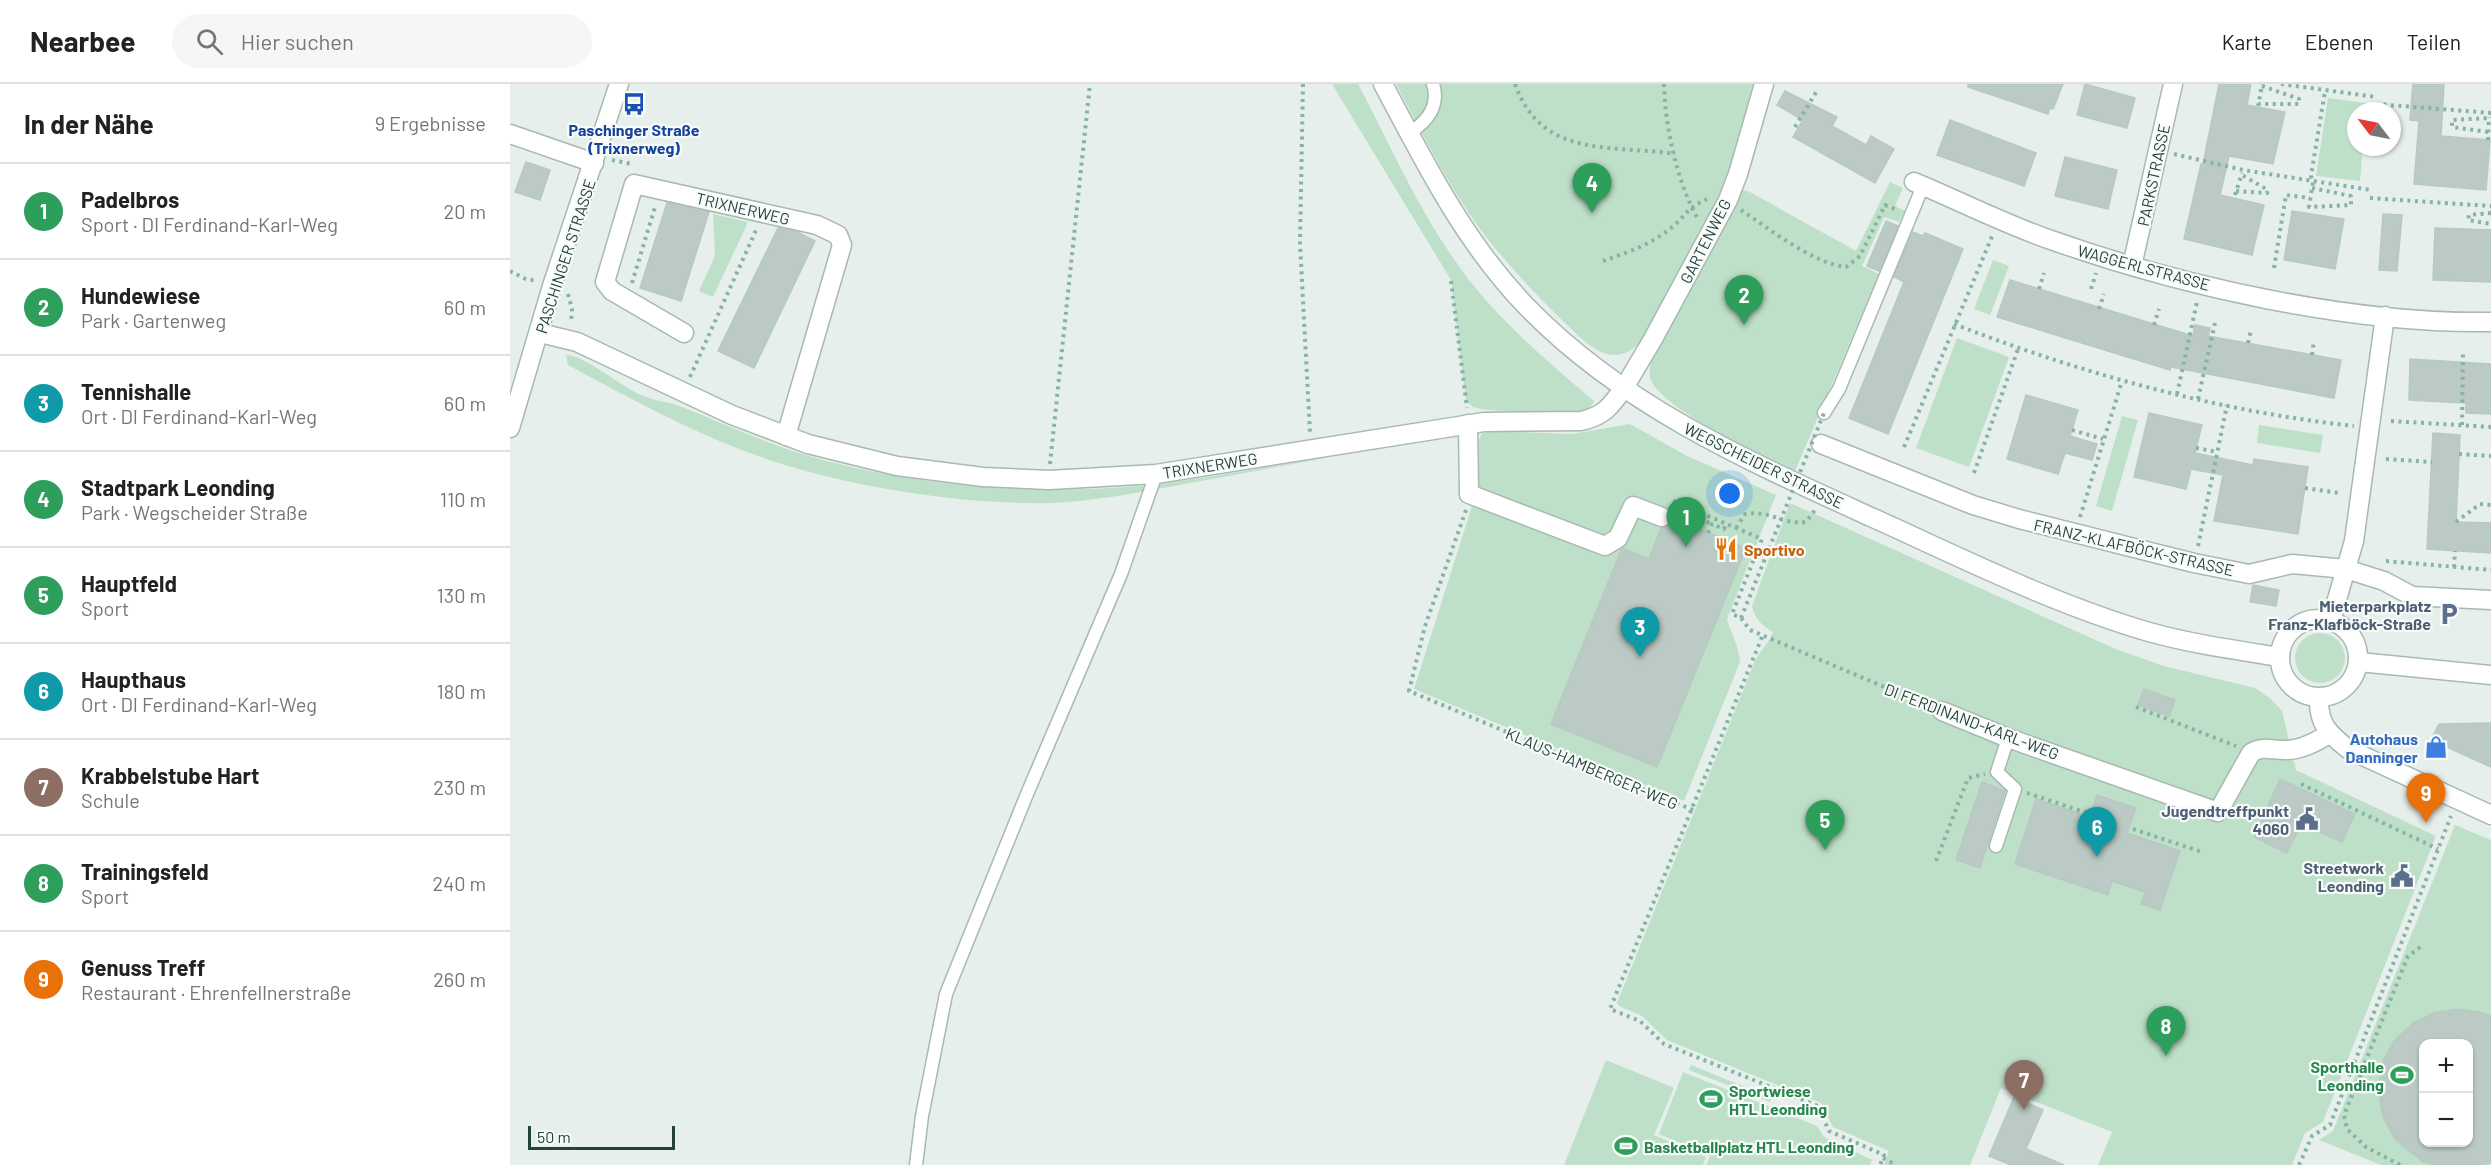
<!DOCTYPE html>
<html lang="de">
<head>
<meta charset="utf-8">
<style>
  :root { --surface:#fff; --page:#f6f6f6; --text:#222; --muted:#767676; --line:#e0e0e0; --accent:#804e3d }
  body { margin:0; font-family:Barlow,sans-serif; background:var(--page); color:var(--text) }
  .controls { position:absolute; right:18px; bottom:18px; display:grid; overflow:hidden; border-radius:12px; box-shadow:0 2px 4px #0004 }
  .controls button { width:54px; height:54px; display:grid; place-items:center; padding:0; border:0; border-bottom:2px solid var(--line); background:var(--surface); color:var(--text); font:30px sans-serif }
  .compass { position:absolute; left:1837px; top:18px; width:54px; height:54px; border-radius:50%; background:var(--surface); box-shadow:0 2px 4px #0004; rotate:302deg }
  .scale { position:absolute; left:18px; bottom:15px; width:147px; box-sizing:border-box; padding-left:6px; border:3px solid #24423a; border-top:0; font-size:16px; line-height:21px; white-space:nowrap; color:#24423a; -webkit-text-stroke:4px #f7fbf9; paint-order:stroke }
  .you { position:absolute; left:1220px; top:410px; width:21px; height:21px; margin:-15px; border:4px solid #fff; border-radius:50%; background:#1a73e8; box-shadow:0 0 0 9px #1a73e833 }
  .badge { display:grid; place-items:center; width:39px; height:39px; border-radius:50%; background:var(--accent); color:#fff; font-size:20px; font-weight:700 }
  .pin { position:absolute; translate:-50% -50px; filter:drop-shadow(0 2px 3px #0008) }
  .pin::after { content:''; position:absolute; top:32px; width:21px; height:18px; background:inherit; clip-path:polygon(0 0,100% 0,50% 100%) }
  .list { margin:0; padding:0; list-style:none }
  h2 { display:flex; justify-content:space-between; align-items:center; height:78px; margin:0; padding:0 24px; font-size:26px }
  h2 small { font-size:20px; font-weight:400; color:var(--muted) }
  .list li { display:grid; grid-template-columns:39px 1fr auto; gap:18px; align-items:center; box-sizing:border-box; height:96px; padding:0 24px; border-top:2px solid var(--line) }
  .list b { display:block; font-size:22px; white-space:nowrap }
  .list p { margin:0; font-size:20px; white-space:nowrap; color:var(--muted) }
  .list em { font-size:20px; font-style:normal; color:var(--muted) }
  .icon { flex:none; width:33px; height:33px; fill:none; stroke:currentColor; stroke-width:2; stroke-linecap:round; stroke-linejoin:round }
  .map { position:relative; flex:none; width:1981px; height:1081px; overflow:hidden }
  header { display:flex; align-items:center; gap:36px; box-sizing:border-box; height:84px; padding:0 30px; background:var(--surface); border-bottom:2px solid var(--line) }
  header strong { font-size:28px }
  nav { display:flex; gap:33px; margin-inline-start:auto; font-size:21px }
  .search { width:420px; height:54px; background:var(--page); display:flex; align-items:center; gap:15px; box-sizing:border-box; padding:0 21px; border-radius:33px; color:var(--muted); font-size:22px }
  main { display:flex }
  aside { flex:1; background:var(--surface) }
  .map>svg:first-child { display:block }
</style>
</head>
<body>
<header>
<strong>Nearbee</strong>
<div class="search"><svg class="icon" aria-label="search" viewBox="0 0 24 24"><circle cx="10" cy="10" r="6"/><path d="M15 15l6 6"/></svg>Hier suchen</div>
<nav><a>Karte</a><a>Ebenen</a><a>Teilen</a></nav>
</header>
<main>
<aside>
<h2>In der Nähe<small>9 Ergebnisse</small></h2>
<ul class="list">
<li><span class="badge" style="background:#2e9e5b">1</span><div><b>Padelbros</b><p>Sport · DI Ferdinand-Karl-Weg</p></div><em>20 m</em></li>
<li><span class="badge" style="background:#2e9e5b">2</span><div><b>Hundewiese</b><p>Park · Gartenweg</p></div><em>60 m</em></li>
<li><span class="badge" style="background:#0f9aa8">3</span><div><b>Tennishalle</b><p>Ort · DI Ferdinand-Karl-Weg</p></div><em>60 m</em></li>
<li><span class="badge" style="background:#2e9e5b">4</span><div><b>Stadtpark Leonding</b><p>Park · Wegscheider Straße</p></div><em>110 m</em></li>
<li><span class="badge" style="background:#2e9e5b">5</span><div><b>Hauptfeld</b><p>Sport</p></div><em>130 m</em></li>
<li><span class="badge" style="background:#0f9aa8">6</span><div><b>Haupthaus</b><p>Ort · DI Ferdinand-Karl-Weg</p></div><em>180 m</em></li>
<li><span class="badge" style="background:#8d6e63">7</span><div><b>Krabbelstube Hart</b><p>Schule</p></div><em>230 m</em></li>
<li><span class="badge" style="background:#2e9e5b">8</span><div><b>Trainingsfeld</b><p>Sport</p></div><em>240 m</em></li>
<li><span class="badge" style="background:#e8710a">9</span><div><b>Genuss Treff</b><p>Restaurant · Ehrenfellnerstraße</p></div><em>260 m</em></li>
</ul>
</aside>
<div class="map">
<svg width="1981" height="1081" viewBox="0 0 1981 1081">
  <rect width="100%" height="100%" fill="#e6efeb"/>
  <!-- green -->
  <g fill="#bfe0c8" fill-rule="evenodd">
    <path d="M822 0H848C881 62 909 128 951 185 987 235 1037 277 1084 317 1081 323 1077 327 1070 329 1046 336 997 327 971 325L963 323 956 316 941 196Z"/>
    <path d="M886 0H1245L1217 103 1134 256C1126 262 1118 270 1107 271 1086 272 1068 251 1054 238 1022 207 989 172 963 135 934 93 910 46 886 0Z"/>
    <polygon points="1818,14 1856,19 1856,27 1846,27 1846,63 1853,63 1850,97 1806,92"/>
    <path d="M1380 98 1393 104 1385 122 1395 127 1389 138 1374 133 1352 182 1369 190 1285 387C1256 373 1146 323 1140 293 1138 281 1145 269 1149 258L1231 106 1238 107 1346 167Z"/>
    <polygon points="203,130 238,138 203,213 189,207 205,172"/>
    <polygon points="1483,176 1499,182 1480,231 1464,225"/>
    <polygon points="1447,254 1499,273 1459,383 1406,364"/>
    <path d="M56 271C75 272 104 297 123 307 135 314 150 317 164 320 215 339 263 364 317 377 417 403 524 411 628 402 691 396 754 383 817 374 766 383 715 393 664 402 625 409 583 417 543 419 461 421 360 406 282 383 203 360 130 320 58 281Z"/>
    <polygon points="1612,332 1628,336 1602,427 1586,422"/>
    <path d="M1120 340 1177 372 1266 411 1217 535C1222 552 1228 559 1230 578L1174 717 904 605 968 403 969 356 972 349 979 347 1062 350Z"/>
    <polygon points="1749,341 1813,351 1810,369 1747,359"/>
    <path d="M1280 419 1608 566 1654 582 1745 604 1761 615 1772 627 1786 686 1926 752 1813 1038 1795 1049 1782 1081H1588L1602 1048 1491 1004 1460 1081H1374L1379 1067 1323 1043 1311 1019 1157 956 1132 932 1109 922 1107 919 1245 577C1251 565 1257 562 1263 548 1251 541 1245 535 1242 522Z"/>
    <circle cx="1810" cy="574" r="25"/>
    <path d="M1945 741 1981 756V1081H1871L1809 1056 1823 1047ZM1914 960H1958V1058H1914Z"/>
    <polygon points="1096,976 1164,1004 1144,1051 1196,1073 1193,1081 1054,1081"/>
    <polygon points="1181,981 1262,1014 1260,1018 1179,986"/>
    <polygon points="1173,988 1307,1042 1314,1053 1362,1076 1360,1081 1196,1081 1200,1072 1149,1050"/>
  </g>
  <!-- building -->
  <g fill="#bbcac4" stroke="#b8c9c2" stroke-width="1.5" fill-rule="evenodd">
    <polygon points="1458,0 1553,0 1543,25 1540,24 1538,30 1458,3"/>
    <polygon points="1575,0 1625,14 1617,44 1567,31"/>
    <polygon points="1709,0 1741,0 1737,21 1775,28 1763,80 1719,72 1710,111 1754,121 1742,171 1674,155 1691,80 1693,80"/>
    <polygon points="1903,0 1934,0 1931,52 1980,56 1976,106 1904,100 1909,37 1900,36"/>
    <polygon points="1275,7 1327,33 1322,42 1356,61 1361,52 1384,65 1365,99 1283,53 1293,36 1267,21"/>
    <polygon points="1440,36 1526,69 1514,102 1427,71"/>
    <polygon points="1555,73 1607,86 1598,125 1545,112"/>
    <polygon points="16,78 40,86 30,116 5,108"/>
    <polygon points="157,119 199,128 171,217 130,204"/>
    <polygon points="1782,127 1834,135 1825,185 1774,176"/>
    <polygon points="1873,130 1892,131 1887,187 1869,186"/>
    <polygon points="1376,137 1388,142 1369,187 1357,182"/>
    <polygon points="268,144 287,148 305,157 244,284 208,267"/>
    <polygon points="1925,144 1981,146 1981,198 1923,196"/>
    <polygon points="1403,148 1413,152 1415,149 1453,165 1378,350 1339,334 1394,198 1384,193"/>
    <polygon points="1500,196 1683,252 1685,241 1700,244 1698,252 1831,276 1824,314 1661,283 1660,286 1487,233"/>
    <polygon points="1900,275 1981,280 1981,330 1956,329 1956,319 1899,316"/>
    <polygon points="1516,311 1568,326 1560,352 1587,360 1582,376 1555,369 1548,390 1497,375"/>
    <polygon points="1639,329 1692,341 1685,369 1743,381 1744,375 1798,383 1788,450 1704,437 1713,391 1681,385 1676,405 1624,393"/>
    <polygon points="1923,349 1950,351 1946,438 1981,439 1981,469 1917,465"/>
    <polygon points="1163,434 1236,464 1147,683 1041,640 1112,464 1139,475 1151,444 1160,441"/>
    <polygon points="1743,501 1769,506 1766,522 1740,518"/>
    <polygon points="1634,605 1665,616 1659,632 1628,621"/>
    <polygon points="1981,639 1981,683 1921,656 1929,640"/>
    <polygon points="1770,695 1845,730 1832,758 1791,740 1777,769 1744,753"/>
    <polygon points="1472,698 1495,707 1470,784 1446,776"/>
    <polygon points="1587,711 1626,724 1617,749 1670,767 1650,826 1631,820 1635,808 1602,797 1598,811 1505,780 1526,715 1580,733"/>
    <path d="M1949 925 1969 928 1981 932V1078L1971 1081H1925L1914 1077V1079L1885 1055 1873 1033 1868 1005 1873 977 1884 957 1903 939 1923 929ZM1914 960H1959V1059H1914Z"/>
    <polygon points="1504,1013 1533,1026 1516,1065 1554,1081 1501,1081 1479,1072"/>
  </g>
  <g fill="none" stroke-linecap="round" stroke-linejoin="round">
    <!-- service casing -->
    <g stroke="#a8b8b2" stroke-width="15">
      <g id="service">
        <path d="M899 49C917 38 930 22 923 0"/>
        <polyline points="1314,329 1329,305 1413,102"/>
        <polyline points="1486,762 1505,705 1487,688 1498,654"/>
        <polyline points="406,1081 412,1032 436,910 517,710 611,490 646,390"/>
      </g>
    </g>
    <!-- minor casing -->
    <g stroke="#a8b8b2" stroke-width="21">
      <g id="minor">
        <polyline points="0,50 84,79"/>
        <path d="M1404 98C1450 117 1494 140 1541 156 1674 203 1840 240 1981 238"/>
        <polyline points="1622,182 1663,0"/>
        <path d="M30 249 67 258 222 331 298 360 387 382 473 393 539 396 646 390 974 338 1071 337C1094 332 1100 323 1114 304L1143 255 1218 116 1228 90 1254 0"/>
        <polyline points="174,249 102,207 95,198 124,100 307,141 328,151 332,161 276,352"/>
        <polyline points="958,340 959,410 1095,462 1108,454 1123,422 1152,433"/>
        <polyline points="1311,360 1463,421 1509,435 1684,479 1739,490 1782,480 1836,485 1874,497 1902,512 1981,516"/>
        <polyline points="1821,536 1844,457 1875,232"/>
        <path d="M1809 614C1808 640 1819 650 1838 665L1981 731"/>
        <path d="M1432 627 1498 654 1708 728 1741 669C1753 661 1764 667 1778 666 1793 665 1806 658 1819 650"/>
      </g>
    </g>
    <!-- tertiary casing -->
    <g stroke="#a8b8b2" stroke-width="21">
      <g id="tertiary">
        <path d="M873 0C915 79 954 158 1017 223 1113 322 1238 377 1361 433 1452 474 1543 520 1639 548 1682 560 1726 566 1770 573"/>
        <polyline points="0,344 42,202 109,0"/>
        <circle cx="1809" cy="574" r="39"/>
        <polyline points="1849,578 1981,591"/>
      </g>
    </g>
    <!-- path -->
    <g stroke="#86b3a5" stroke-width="4" stroke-dasharray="3 4.5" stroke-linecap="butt">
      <polyline points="793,0 790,159 800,349"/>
      <path d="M1005 0C1032 76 1102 60 1165 70"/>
      <path d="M1154 0C1155 42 1167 99 1188 135"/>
      <polyline points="1771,0 1866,13"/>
      <path d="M1752 2 1789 15V20H1748C1750 13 1751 7 1752 0"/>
      <polyline points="1866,20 1981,29"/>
      <polyline points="1285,43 1308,5"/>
      <polyline points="1978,48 1942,43 1942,36 1979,34"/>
      <polyline points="1978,56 1979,33"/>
      <polyline points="1664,70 1733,86 1861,106"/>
      <polyline points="102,76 122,80"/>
      <polyline points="1802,104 1841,112 1841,121 1799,123 1803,98 1801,92 1815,7"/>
      <polyline points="1726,107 1757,109 1758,106 1732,91"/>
      <polyline points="1725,111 1732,89"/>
      <polyline points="1860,114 1981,122"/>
      <path d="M1231 126C1258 144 1304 180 1336 183L1350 172 1375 121 1387 126"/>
      <polyline points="1981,129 1959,131 1958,136 1981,140"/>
      <path d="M1093 177C1116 169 1142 160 1161 144 1177 131 1175 125 1197 115"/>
      <polyline points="1764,184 1776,111 1800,114"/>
      <polyline points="0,187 16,195 27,197"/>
      <polyline points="941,197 957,324"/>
      <polyline points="122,199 145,123"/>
      <polyline points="1529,205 1534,189"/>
      <polyline points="1581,205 1586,189"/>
      <polyline points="58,210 62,225 61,238"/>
      <polyline points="1589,225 1594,210"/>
      <path d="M1444 240C1573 290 1707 327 1844 342"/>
      <polyline points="1644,241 1649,225"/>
      <polyline points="1738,259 1741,246"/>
      <polyline points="1802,271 1804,257"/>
      <polyline points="180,293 247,144"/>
      <polyline points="1667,310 1687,218"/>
      <polyline points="1688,315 1705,239"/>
      <polyline points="1881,337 1981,343"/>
      <polyline points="1952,341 1953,269"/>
      <polyline points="1562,346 1593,355"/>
      <polyline points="1394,363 1483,150"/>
      <polyline points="1686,364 1708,368"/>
      <polyline points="1949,370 1981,372"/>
      <polyline points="1876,375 1922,378"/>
      <polyline points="540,380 580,0"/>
      <polyline points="1464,389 1508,265"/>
      <polyline points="1795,404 1829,409"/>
      <polyline points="1163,417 1252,455 1222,530 1231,534 1240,546 1417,621"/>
      <polyline points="956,426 915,542 899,607 1183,726"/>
      <polyline points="1169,426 1202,440"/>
      <polyline points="1570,433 1612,297"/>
      <polyline points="1946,438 1970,420 1981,421"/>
      <path d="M1226 444 1235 430C1262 426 1271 441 1296 438L1305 426"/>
      <polyline points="1198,449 1202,440 1214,445 1216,440"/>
      <polyline points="1688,462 1717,321"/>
      <polyline points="1876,477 1981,486"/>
      <polyline points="1944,483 1945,467"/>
      <polyline points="1252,553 1100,925 1130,937 1154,960 1308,1022 1319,1047 1374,1071 1370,1081"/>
      <polyline points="1626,623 1726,662"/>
      <polyline points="1791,700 1928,765"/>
      <polyline points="1517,709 1577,729"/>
      <polyline points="1623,745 1692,768"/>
      <polyline points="1426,777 1458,694 1475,690"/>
      <polyline points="1373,1074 1386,1081"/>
      <polyline points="1789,1081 1802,1052 1820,1041 1941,732"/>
      <polyline points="1890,1081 1856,1063 1837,1045 1834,1031 1898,872 1912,862"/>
    </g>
    <!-- service -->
    <use href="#service" stroke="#fff" stroke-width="12"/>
    <!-- minor -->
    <use href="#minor" stroke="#fff" stroke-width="18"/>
    <!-- tertiary -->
    <use href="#tertiary" stroke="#fff" stroke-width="18"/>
    <!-- path-bridge -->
    <polyline stroke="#86b3a5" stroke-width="4" stroke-dasharray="3 4.5" stroke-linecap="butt" points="1231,534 1314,329"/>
  </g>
  <!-- icons -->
  <defs>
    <g id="bus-bare" transform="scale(1.8)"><path d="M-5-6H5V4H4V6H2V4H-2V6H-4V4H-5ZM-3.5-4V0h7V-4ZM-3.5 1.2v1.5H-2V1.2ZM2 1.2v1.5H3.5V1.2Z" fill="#1a4fb4" stroke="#f7fbf9" stroke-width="2.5" paint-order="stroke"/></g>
    <g id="restaurant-bare" transform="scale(1.8)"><path d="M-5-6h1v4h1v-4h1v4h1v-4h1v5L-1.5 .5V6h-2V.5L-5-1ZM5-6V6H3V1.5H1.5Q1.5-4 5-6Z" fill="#e8710a" stroke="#f7fbf9" stroke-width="2.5" paint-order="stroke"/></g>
    <g id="parking-bare" transform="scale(1.8)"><path d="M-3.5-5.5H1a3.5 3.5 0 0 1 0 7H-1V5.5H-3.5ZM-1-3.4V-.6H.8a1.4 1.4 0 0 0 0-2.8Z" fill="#5c6f8a" stroke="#f7fbf9" stroke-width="2.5" paint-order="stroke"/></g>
    <g id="shop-bare" transform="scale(1.8)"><path d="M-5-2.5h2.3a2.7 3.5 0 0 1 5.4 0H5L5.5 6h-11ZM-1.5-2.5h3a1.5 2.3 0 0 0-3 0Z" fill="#3f7fe0" stroke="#f7fbf9" stroke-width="2.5" paint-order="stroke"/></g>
    <g id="civic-bare" transform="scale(1.8)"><path d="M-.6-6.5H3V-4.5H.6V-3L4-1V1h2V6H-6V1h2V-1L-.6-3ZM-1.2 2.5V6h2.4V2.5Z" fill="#5c6f8a" stroke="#f7fbf9" stroke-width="2.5" paint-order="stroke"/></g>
    <g id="stadium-bare" transform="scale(1.8)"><path d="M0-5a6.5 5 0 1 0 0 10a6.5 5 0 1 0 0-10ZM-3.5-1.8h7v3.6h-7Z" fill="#2e9e5b" stroke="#f7fbf9" stroke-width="2.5" paint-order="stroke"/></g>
  </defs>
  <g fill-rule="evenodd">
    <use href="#bus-bare" x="124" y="20"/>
    <use href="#restaurant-bare" x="1216" y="465"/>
    <use href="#parking-bare" x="1939" y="530"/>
    <use href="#shop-bare" x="1926" y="663"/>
    <use href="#civic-bare" x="1797" y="735"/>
    <use href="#civic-bare" x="1892" y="792"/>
    <use href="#stadium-bare" x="1892" y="991"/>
    <use href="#stadium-bare" x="1201" y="1015"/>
    <use href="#stadium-bare" x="1116" y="1062"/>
  </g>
  <g text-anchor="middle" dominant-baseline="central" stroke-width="4.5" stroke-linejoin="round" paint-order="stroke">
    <!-- transit labels -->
    <g font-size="16" font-weight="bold" fill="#164399" stroke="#f7fbf9">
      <text x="124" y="45">Paschinger Straße<tspan x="124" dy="18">(Trixnerweg)</tspan></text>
    </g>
    <!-- street labels -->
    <g font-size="16" fill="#24423a" stroke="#f7fbf9">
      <text transform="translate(1643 91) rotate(-78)">PARKSTRASSE</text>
      <text transform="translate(233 124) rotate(13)">TRIXNERWEG</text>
      <text transform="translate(1195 157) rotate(-63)">GARTENWEG</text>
      <text transform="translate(55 172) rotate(-72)">PASCHINGER STRASSE</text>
      <text transform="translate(1634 183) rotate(15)">WAGGERLSTRASSE</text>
      <text transform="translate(700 381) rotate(-9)">TRIXNERWEG</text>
      <text transform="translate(1254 381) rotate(26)">WEGSCHEIDER STRASSE</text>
      <text transform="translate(1624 463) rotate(13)">FRANZ-KLAFBÖCK-STRASSE</text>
      <text transform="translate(1462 637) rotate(21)">DI FERDINAND-KARL-WEG</text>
      <text transform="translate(1082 684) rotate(23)">KLAUS-HAMBERGER-WEG</text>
    </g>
    <!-- food labels -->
    <g font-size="16" font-weight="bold" fill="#c56008" stroke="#f7fbf9" text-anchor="start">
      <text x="1234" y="465">Sportivo</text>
    </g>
    <!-- service labels -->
    <g font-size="16" font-weight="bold" fill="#4e5e75" stroke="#f7fbf9" text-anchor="end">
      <text x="1921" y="521">Mieterparkplatz<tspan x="1921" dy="18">Franz-Klafböck-Straße</tspan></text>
      <text x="1779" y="726">Jugendtreffpunkt<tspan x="1779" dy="18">4060</tspan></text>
      <text x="1874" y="783">Streetwork<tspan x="1874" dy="18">Leonding</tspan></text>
    </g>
    <!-- shop labels -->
    <g font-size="16" font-weight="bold" fill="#366cbe" stroke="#f7fbf9" text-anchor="end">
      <text x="1908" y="654">Autohaus<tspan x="1908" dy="18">Danninger</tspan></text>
    </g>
    <!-- leisure labels -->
    <g font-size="16" font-weight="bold" fill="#27864d" stroke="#f7fbf9" text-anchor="start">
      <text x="1874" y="982" text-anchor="end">Sporthalle<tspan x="1874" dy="18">Leonding</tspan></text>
      <text x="1219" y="1006">Sportwiese<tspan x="1219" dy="18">HTL Leonding</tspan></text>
      <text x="1134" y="1062">Basketballplatz HTL Leonding</text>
    </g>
  </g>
</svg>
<div class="controls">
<button>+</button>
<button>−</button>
</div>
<svg class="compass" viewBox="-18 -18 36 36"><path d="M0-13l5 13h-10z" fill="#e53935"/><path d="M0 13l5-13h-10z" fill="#767676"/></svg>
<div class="scale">50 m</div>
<div class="you"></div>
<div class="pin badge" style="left:1176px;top:463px;background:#2e9e5b">1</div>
<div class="pin badge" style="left:1234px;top:241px;background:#2e9e5b">2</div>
<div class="pin badge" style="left:1130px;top:573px;background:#0f9aa8">3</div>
<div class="pin badge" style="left:1082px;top:129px;background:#2e9e5b">4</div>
<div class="pin badge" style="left:1315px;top:766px;background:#2e9e5b">5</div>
<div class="pin badge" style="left:1587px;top:773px;background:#0f9aa8">6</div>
<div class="pin badge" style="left:1514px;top:1026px;background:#8d6e63">7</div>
<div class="pin badge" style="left:1656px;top:972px;background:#2e9e5b">8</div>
<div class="pin badge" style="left:1916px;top:739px;background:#e8710a">9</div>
</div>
</main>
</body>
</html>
